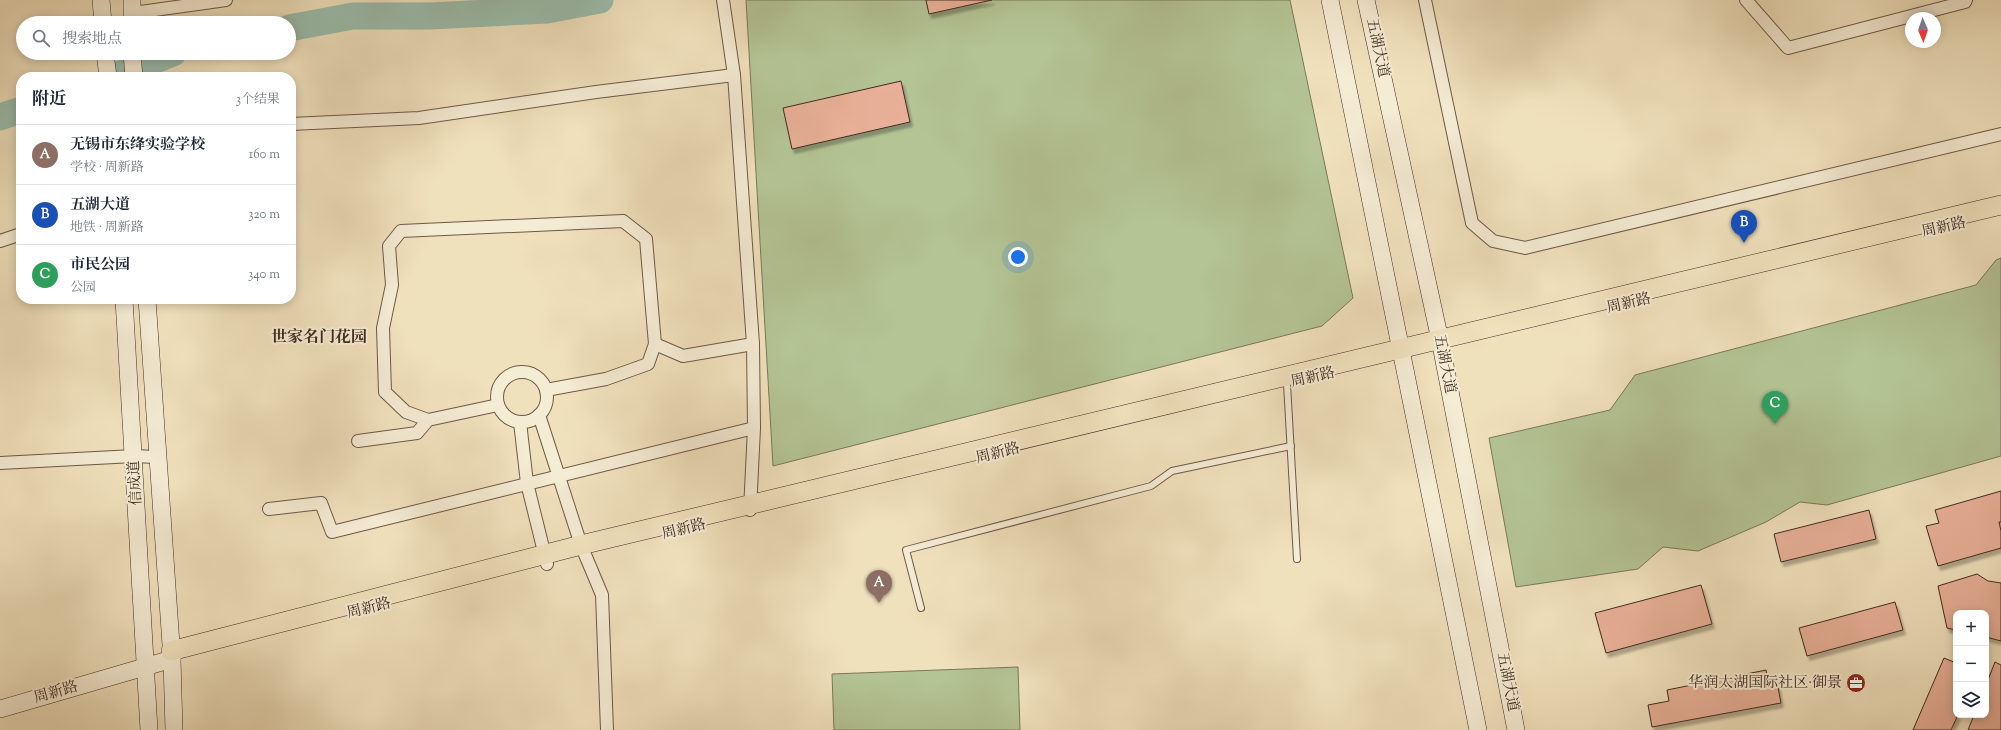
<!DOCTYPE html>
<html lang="zh">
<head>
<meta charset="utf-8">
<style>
  :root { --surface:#fff; --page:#f6f6f7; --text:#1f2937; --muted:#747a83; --line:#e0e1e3; --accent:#b45309 }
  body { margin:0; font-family:"Sorts Mill Goudy","Noto Serif SC",serif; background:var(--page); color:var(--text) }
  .controls { position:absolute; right:12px; bottom:12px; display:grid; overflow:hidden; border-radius:8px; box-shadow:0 2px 10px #0003 }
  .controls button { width:36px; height:36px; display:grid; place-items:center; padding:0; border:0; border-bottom:1px solid var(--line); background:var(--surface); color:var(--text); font:20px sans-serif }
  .compass { position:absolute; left:1905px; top:12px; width:36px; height:36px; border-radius:50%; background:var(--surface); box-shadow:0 2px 10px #0003; rotate:178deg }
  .you { position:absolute; left:1018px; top:257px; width:14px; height:14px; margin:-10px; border:3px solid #fff; border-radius:50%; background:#1a73e8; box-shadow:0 0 0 6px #1a73e833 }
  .badge { display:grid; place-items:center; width:26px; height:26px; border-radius:50%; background:var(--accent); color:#fff; font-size:13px; font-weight:700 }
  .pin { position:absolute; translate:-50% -33px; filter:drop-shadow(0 1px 2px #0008) }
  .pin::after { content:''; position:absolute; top:21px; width:14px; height:12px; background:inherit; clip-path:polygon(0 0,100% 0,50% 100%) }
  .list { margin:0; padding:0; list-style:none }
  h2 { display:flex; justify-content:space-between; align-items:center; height:52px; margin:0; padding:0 16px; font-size:17px }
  h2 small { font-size:13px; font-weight:400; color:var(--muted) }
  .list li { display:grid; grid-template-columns:26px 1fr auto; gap:12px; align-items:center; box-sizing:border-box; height:60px; padding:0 16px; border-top:1px solid var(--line) }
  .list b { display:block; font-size:15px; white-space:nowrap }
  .list p { margin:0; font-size:13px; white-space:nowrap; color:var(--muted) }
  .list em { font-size:13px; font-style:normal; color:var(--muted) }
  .icon { flex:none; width:22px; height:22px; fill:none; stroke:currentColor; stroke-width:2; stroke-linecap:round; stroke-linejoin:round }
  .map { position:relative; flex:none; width:2001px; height:730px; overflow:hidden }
  .search { position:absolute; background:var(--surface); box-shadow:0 2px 10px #0003; left:16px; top:16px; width:280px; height:44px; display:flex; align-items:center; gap:10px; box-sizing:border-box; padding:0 14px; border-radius:22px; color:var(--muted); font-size:15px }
  .panel { position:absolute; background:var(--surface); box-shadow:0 2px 10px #0003; left:16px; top:72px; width:280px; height:232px; border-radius:16px }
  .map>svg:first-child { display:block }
</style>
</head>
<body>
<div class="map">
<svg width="2001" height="730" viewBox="0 0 2001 730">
  <defs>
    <filter id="shadow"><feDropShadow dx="2.5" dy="4.5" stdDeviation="1" flood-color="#0004"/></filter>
  </defs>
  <rect width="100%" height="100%" fill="#f0e1bd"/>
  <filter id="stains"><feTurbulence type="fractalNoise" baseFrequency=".005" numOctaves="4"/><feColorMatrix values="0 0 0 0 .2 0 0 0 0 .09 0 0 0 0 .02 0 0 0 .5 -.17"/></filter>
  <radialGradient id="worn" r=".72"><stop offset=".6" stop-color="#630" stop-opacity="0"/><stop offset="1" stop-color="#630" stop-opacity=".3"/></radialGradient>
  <!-- green -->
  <g fill="#b4c495" stroke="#7a785b">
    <polygon points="746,0 1290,0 1353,298 1322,326 773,466"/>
    <polygon points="2001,258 2001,456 1827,505 1800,502 1766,522 1698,551 1663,547 1638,569 1516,587 1489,438 1610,410 1635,375 1976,285 1996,260"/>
    <polygon points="1018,667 1020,730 834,730 832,674"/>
  </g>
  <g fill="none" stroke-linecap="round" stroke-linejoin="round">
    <!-- river -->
    <g stroke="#9bbead" stroke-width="27">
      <polyline points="289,28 353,16 430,16 547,10 600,0"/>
      <polyline points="113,77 173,53"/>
      <polyline points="0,117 21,110"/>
    </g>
  </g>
  <!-- building -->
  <g fill="#e8b098" stroke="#412c21" filter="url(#shadow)">
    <polygon points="926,0 992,0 929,14"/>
    <polygon points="901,81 910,122 792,149 783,108"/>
    <polygon points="2001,491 2001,522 1999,522 2001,531 2001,548 1938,566 1926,526 1939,523 1935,510"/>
    <polygon points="1869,510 1876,539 1781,562 1774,534"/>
    <polygon points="1977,574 1988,581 2001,583 2001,641 1986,637 1986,613 1956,613 1956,630 1947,628 1938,586"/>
    <polygon points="1701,585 1712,624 1606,653 1595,613"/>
    <polygon points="1895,602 1903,630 1807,656 1799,628"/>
    <polygon points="1944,658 1956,663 1956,715 1958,715 1951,730 1913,730"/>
    <polygon points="1995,662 2001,665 2001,730 1968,730 1974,715 1986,715 1986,685"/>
    <polygon points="1766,670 1769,683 1777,682 1781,703 1652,727 1648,705 1669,701 1667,690"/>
  </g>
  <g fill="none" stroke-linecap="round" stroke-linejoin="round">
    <!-- lane casing -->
    <g stroke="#6d5948" stroke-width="8">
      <g id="lane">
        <polyline points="1287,384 1297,559"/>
        <polyline points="921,608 906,550 1151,486 1172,471 1291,446"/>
      </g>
    </g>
    <!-- street casing -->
    <g stroke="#6d5948" stroke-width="14">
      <g id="street">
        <polyline points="723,0 734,75"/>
        <polyline points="1425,0 1472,223 1493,241 1525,248 2001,134"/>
        <polyline points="1746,0 1788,48 1965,2 1966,0"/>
        <polyline points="133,13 226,0"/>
        <polyline points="291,124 419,118 596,92 734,75 753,344 754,428 750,510"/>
        <polyline points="0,241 21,234"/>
        <circle cx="522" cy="397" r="25"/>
        <polyline points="546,390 606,379 648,364 655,344"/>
        <polyline points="498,405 428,420 406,412 385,392 383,328 392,285 389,246 401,231 623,221 646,239 655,344 683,356 753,344"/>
        <polyline points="539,415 581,545 602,595 607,730"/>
        <polyline points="520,422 527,483 547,564"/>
        <polyline points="358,441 417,433 428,420"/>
        <polyline points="0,463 134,456 156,457"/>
        <polyline points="269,509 321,503 332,532 754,428"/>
      </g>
    </g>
    <!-- secondary casing -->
    <g stroke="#412c21" stroke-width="18">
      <g id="secondary">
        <polyline points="101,0 103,23"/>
        <polyline points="132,0 132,23"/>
        <polyline points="1330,0 1478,730"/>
        <polyline points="1366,0 1440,340 1516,730"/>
        <polyline points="105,53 108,77"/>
        <polyline points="132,53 134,77"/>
        <polyline points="124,299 149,730"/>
        <polyline points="147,299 172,659 174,730"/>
        <polyline points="0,709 172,659"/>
      </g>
    </g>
    <!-- primary casing -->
    <g stroke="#412c21" stroke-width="20">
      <polyline id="primary" points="171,651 581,545 2001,205"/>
    </g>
    <!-- lane -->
    <use href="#lane" stroke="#f5ecd4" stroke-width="6"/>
    <!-- street -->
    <use href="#street" stroke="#f5ecd4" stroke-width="12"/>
    <!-- secondary -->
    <use href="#secondary" stroke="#f5ecd4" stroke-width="17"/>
    <!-- primary -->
    <use href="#primary" stroke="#f0e1bd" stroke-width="19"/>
  </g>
  <!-- icons -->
  <defs>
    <g id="office-disc" transform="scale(1)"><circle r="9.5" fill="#8f2418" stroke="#f5ecd4"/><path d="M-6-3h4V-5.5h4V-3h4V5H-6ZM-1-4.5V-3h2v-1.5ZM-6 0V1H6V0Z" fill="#fff"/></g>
  </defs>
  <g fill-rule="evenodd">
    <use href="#office-disc" x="1856" y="683"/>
  </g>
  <g text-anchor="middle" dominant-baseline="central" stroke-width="4" stroke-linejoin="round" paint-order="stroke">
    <!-- street labels -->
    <g font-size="15" fill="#412c21" stroke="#f5ecd4">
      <text transform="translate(1377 48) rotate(78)">五湖大道</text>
      <text transform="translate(1944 228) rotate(-13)">周新路</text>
      <text transform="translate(1629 304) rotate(-13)">周新路</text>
      <text transform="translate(1444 364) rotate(79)">五湖大道</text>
      <text transform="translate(1313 378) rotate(-13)">周新路</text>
      <text transform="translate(998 454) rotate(-14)">周新路</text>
      <text transform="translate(136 483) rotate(-93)">信成道</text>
      <text transform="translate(684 530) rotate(-14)">周新路</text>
      <text transform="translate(369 609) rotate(-14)">周新路</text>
      <text transform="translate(1507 682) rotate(79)">五湖大道</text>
      <text transform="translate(56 693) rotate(-16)">周新路</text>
    </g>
    <!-- poi labels -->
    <g font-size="15" fill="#412c21" stroke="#f5ecd4" text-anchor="end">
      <text x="1842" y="683">华润太湖国际社区·御景</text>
    </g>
    <!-- neighbourhood labels -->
    <g font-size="16" font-weight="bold" fill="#412c21" stroke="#f5ecd4">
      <text x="319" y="338">世家名门花园</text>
    </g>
  </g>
  <rect width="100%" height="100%" filter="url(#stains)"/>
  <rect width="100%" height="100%" fill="url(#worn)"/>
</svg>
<div class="controls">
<button>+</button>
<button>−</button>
<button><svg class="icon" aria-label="layers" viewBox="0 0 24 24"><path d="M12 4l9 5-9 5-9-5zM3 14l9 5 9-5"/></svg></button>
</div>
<svg class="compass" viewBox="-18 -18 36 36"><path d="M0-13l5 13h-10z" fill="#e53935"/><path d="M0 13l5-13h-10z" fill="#747a83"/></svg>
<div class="you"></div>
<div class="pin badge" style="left:879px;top:603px;background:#8d6e63">A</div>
<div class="pin badge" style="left:1744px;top:243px;background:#1a4fb4">B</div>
<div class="pin badge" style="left:1775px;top:424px;background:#2e9e5b">C</div>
<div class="search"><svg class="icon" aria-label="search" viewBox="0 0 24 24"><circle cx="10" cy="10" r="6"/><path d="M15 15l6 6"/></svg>搜索地点</div>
<section class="panel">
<h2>附近<small>3个结果</small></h2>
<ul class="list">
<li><span class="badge" style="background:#8d6e63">A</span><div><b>无锡市东绛实验学校</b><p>学校 · 周新路</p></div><em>160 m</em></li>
<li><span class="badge" style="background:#1a4fb4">B</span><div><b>五湖大道</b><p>地铁 · 周新路</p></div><em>320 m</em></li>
<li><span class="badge" style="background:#2e9e5b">C</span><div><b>市民公园</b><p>公园</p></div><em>340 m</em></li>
</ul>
</section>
</div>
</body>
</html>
